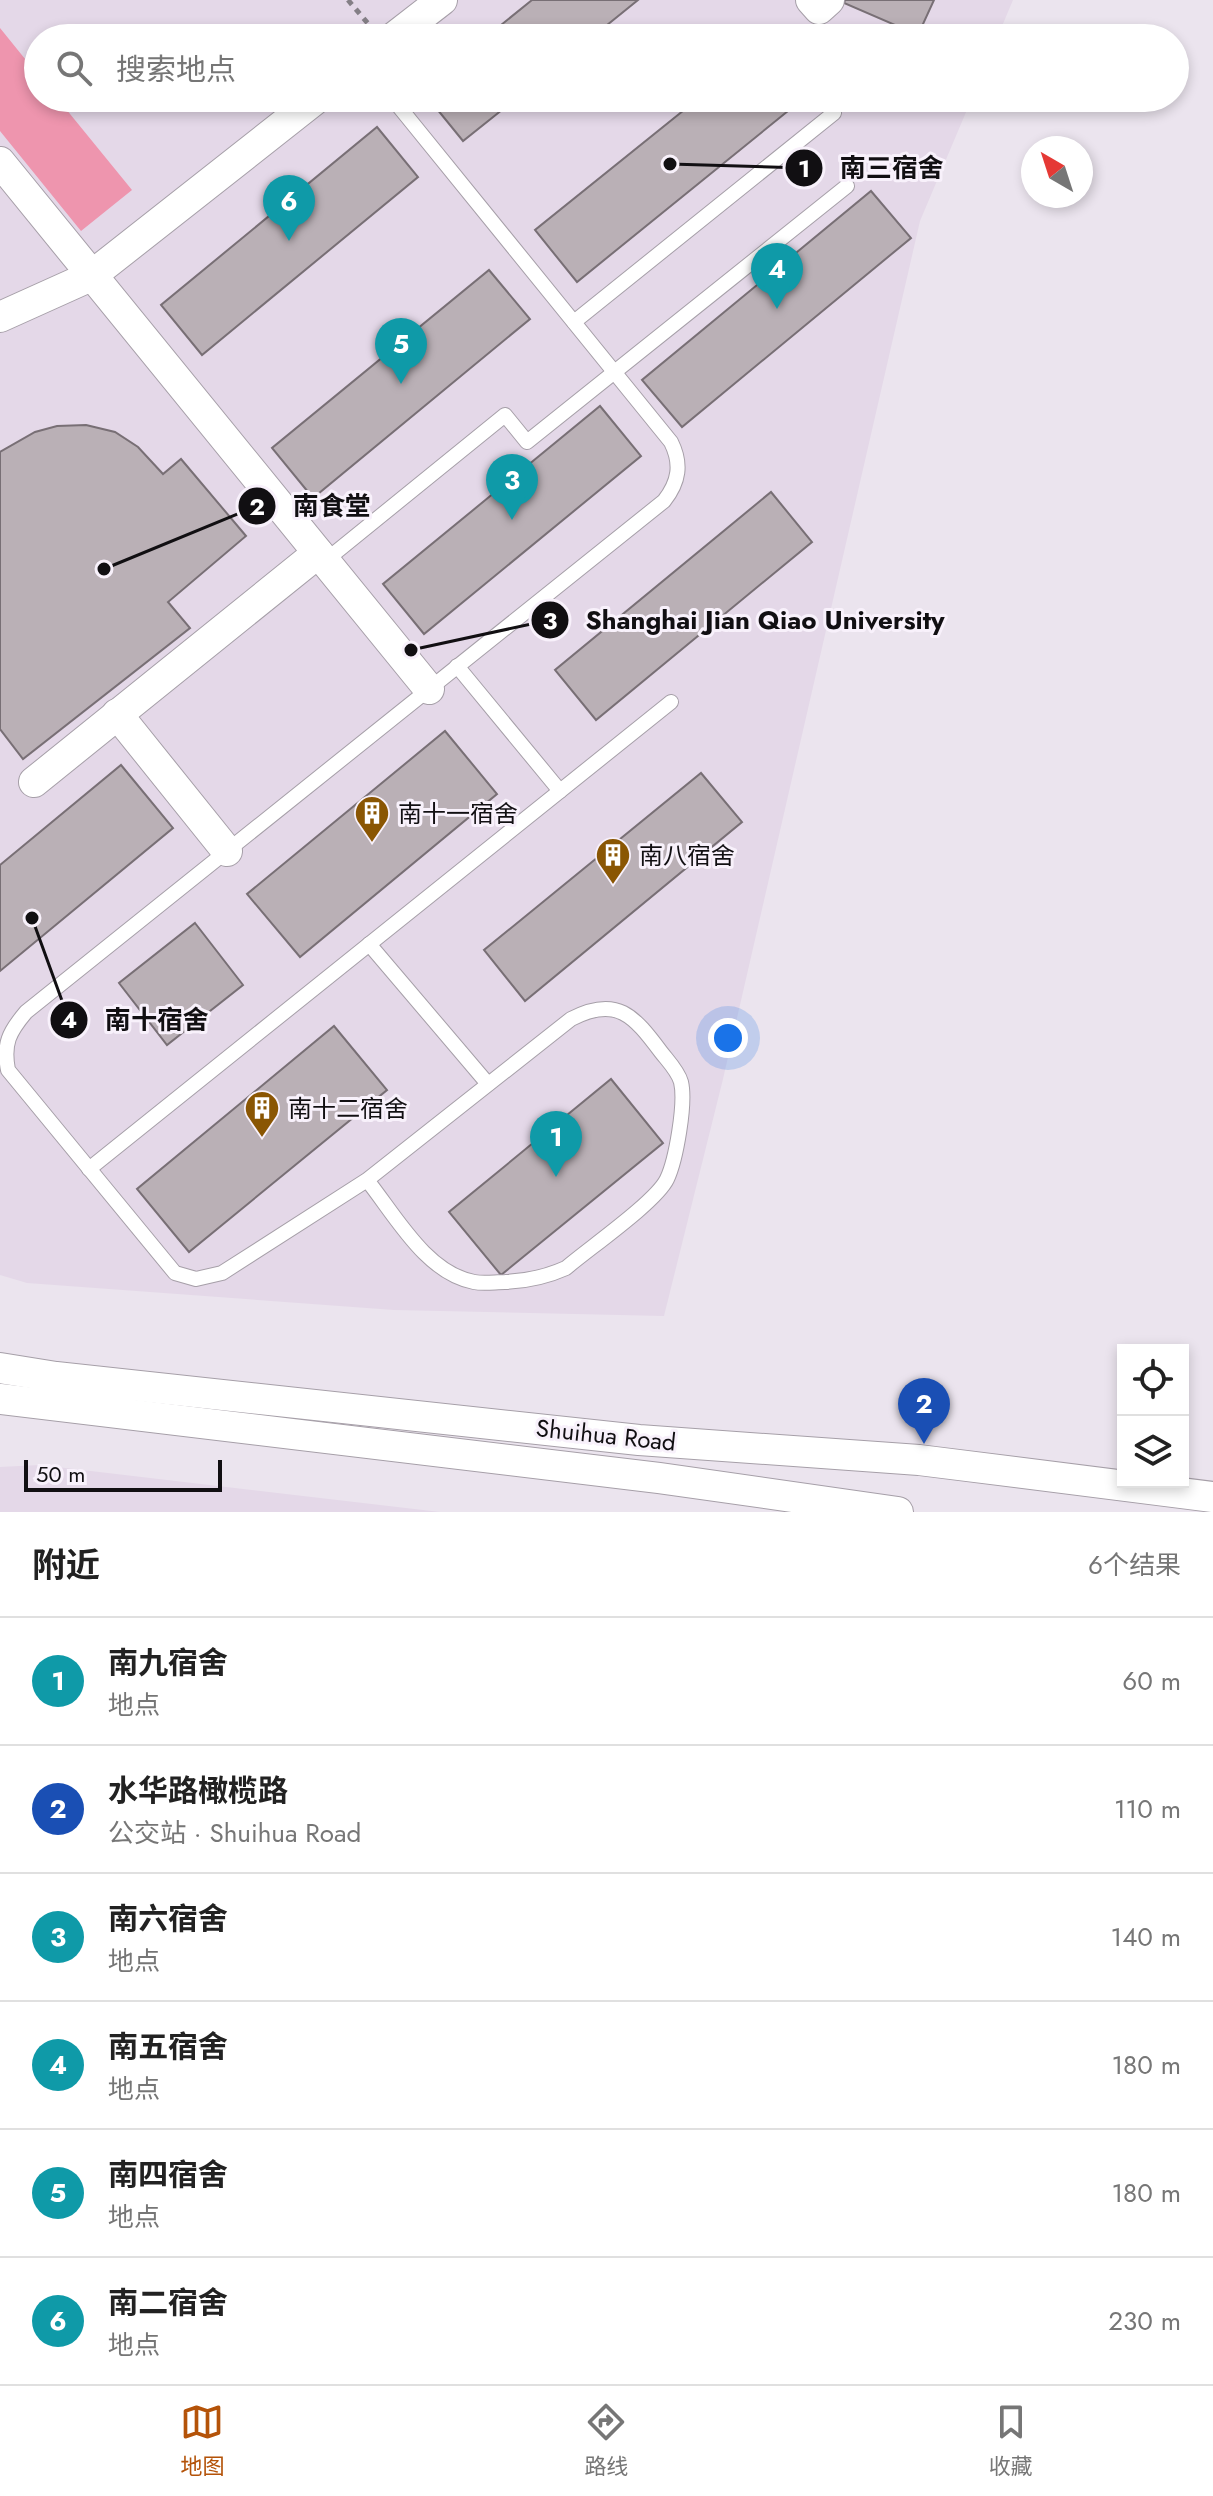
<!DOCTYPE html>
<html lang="zh">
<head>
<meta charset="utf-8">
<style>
  :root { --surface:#fff; --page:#f6f6f6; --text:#222; --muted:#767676; --line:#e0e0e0; --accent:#b45309 }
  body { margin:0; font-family:Jost,"Noto Sans SC",sans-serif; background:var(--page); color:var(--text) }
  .controls { position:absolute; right:24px; bottom:24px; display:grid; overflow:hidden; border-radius:0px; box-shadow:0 4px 12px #0003 }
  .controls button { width:72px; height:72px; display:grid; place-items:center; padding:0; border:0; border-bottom:2px solid var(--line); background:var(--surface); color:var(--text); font:40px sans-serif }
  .compass { position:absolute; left:1021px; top:136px; width:72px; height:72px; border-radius:50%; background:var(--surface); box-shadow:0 4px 12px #0003; rotate:321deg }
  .scale { position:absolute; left:24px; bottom:20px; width:198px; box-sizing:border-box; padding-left:8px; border:4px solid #110f12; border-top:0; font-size:22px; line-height:28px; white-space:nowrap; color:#110f12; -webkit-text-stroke:6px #f8f1fb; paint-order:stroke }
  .you { position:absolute; left:728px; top:1038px; width:28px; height:28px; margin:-20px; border:6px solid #fff; border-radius:50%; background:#1a73e8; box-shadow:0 0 0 12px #1a73e833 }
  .badge { display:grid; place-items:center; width:52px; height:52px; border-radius:50%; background:var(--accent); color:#fff; font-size:26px; font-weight:700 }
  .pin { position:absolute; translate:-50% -66px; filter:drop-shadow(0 2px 4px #0008) }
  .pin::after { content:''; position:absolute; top:42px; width:28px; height:24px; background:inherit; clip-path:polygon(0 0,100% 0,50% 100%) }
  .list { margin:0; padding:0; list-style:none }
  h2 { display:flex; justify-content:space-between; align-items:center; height:104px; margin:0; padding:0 32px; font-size:34px }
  h2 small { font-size:26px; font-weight:400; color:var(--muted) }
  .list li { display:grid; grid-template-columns:52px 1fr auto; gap:24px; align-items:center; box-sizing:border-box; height:128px; padding:0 32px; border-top:2px solid var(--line) }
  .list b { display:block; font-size:30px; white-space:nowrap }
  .list p { margin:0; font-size:26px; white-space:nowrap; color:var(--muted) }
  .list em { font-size:26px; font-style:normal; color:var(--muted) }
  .icon { flex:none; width:44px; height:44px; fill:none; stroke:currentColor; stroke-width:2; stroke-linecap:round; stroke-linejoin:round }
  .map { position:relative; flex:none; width:1213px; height:1512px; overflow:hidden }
  .search { position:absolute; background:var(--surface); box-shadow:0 4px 12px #0003; left:24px; right:24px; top:24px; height:88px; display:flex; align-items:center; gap:20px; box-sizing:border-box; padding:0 28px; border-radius:44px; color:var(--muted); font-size:30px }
  .sheet { height:872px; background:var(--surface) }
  nav { display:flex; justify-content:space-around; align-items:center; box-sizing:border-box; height:112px; border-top:2px solid var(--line); background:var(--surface); font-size:22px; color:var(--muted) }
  nav a { display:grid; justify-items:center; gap:4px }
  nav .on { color:var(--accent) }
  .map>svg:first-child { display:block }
</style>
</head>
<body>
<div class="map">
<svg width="1213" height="1512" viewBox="0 0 1213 1512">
  <rect width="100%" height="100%" fill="#ebe4ee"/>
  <!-- built -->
  <g fill="#e4d8e8">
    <polygon points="0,0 1013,0 997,38 38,38 38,98 972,98 920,221 723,1079 664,1316 394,1310 27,1283 0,1275"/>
    <polygon points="40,1465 440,1512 0,1512 0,1467"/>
  </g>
  <!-- green -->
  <polygon fill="#ee95ae" points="0,28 38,75 38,98 57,98 132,190 81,231 0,131"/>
  <!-- building -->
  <g fill="#bab0b6" stroke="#786f75" stroke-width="2">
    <polygon points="532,0 638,0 591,38 485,38"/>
    <polygon points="845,0 934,0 918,35 844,3"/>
    <polygon points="428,98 517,98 463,141"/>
    <polygon points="699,98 804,98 577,282 535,230"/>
    <polygon points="377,127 418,177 202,355 161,305"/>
    <polygon points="871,191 911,238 682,427 642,380"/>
    <polygon points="489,270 530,319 313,498 272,448"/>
    <polygon points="600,406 641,456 424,634 383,584"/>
    <polygon points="86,425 115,432 138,447 163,474 181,459 246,536 168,602 190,628 23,759 0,729 0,452 35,432 57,426"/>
    <polygon points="771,492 812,542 596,720 555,670"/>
    <polygon points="445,731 497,794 300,957 247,894"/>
    <polygon points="121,765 173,828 0,971 0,865"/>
    <polygon points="701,773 742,822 525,1001 484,950"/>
    <polygon points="195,923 243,985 167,1045 119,983"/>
    <polygon points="334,1026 387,1090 189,1252 137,1189"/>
    <polygon points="611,1079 663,1143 501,1275 449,1212"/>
  </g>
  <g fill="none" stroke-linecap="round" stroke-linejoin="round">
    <!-- service casing -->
    <g stroke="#a69fa8" stroke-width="16">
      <g id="service">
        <polyline points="574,322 834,113"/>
        <polyline points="325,561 505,415 527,442 847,186"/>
        <polyline points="457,666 560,791"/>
        <polyline points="369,944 488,1084"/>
        <polyline points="89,1169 671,702"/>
        <path d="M367 1180C395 1215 426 1273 474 1282 484 1284 495 1282 505 1282 527 1281 546 1277 566 1268 588 1249 656 1202 667 1179 676 1160 686 1103 681 1082 678 1071 668 1061 661 1052 634 1016 617 995 571 1019L367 1180 222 1273 196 1279 175 1273 8 1070C3 1044 9 1032 26 1012L664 501C679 482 682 464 671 442L392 98"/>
      </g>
    </g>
    <!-- minor casing -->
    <g stroke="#a69fa8" stroke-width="32">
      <g id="minor">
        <polyline points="811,0 819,9 829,0"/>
        <polyline points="393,38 442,0"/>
        <polyline points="0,162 429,689"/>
        <polyline points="0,317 91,276 317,98"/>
        <polyline points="117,714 227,851"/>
        <polyline points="34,782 318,553"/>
        <polyline points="0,1368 56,1377 639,1440 919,1460 1213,1497"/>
        <polyline points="0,1399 659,1478 898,1512"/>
      </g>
    </g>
    <!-- path -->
    <polyline stroke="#847f86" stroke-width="5" stroke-dasharray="6 6" stroke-linecap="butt" points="348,0 371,27"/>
    <!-- service -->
    <use href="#service" stroke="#fff" stroke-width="14"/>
    <!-- minor -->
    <use href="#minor" stroke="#fff" stroke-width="30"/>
  </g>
  <!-- icons -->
  <defs>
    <g id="building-pin" transform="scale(1.8)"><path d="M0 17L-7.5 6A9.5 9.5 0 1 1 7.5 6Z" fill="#8a5603" stroke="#f8f1fb"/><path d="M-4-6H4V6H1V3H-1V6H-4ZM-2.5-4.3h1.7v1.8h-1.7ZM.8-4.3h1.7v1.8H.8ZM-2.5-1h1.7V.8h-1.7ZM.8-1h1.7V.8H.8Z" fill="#fff"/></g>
  </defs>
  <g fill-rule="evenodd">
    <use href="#building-pin" x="372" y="813"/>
    <use href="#building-pin" x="613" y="855"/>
    <use href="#building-pin" x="262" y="1108"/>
  </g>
  <g text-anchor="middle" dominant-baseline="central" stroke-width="6" stroke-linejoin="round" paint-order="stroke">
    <!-- poi labels -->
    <g font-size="24" fill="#110f12" stroke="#f8f1fb" text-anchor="start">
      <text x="398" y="813">南十一宿舍</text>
      <text x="639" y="855">南八宿舍</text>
      <text x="288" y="1108">南十二宿舍</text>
    </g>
    <!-- street labels -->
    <g font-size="24" fill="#110f12" stroke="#f8f1fb">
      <text transform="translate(606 1435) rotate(6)">Shuihua Road</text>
    </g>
  </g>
  <!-- callouts -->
  <path fill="none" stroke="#110f12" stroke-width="3" d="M670 164L804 168M104 569L257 506M411 650L550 620M32 918L69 1020"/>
  <g fill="#110f12" stroke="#f8f1fb" stroke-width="3">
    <circle cx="670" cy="164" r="8"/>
    <circle cx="104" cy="569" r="8"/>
    <circle cx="411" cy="650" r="8"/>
    <circle cx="32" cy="918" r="8"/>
    <circle cx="804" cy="168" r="20"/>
    <circle cx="257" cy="506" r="20"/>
    <circle cx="550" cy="620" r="20"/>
    <circle cx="69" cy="1020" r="20"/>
  </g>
  <g font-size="24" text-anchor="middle" font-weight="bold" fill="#fff">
    <text x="804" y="177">1</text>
    <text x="257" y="515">2</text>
    <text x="550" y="629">3</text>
    <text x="69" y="1028">4</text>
  </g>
  <g font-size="26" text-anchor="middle" font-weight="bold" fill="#110f12" stroke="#f8f1fb" stroke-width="6" stroke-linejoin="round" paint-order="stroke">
    <text x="892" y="177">南三宿舍</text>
    <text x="332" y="515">南食堂</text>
    <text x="765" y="629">Shanghai Jian Qiao University</text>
    <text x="157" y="1029">南十宿舍</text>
  </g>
</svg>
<div class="controls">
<button><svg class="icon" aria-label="locate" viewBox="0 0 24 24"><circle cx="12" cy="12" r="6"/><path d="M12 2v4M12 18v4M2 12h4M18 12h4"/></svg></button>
<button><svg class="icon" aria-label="layers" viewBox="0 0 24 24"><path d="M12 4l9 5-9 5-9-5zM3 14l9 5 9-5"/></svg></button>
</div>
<svg class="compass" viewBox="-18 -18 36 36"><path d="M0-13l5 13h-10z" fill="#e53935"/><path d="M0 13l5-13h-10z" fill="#767676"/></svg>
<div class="scale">50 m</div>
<div class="you"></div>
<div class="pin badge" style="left:556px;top:1177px;background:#0f9aa8">1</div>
<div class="pin badge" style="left:924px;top:1444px;background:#1a4fb4">2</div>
<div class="pin badge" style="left:512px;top:520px;background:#0f9aa8">3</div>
<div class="pin badge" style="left:777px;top:309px;background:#0f9aa8">4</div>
<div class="pin badge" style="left:401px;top:384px;background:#0f9aa8">5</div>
<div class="pin badge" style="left:289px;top:241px;background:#0f9aa8">6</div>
<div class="search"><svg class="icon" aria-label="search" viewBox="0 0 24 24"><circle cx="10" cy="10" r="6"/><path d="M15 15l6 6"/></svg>搜索地点</div>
</div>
<section class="sheet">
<h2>附近<small>6个结果</small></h2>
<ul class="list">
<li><span class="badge" style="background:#0f9aa8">1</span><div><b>南九宿舍</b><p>地点</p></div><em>60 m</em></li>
<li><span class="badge" style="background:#1a4fb4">2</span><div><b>水华路橄榄路</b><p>公交站 · Shuihua Road</p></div><em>110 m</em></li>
<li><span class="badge" style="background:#0f9aa8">3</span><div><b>南六宿舍</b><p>地点</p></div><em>140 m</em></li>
<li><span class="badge" style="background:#0f9aa8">4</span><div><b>南五宿舍</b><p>地点</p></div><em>180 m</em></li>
<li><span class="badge" style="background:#0f9aa8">5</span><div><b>南四宿舍</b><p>地点</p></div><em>180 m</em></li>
<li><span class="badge" style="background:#0f9aa8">6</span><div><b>南二宿舍</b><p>地点</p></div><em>230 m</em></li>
</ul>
</section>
<nav>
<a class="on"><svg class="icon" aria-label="map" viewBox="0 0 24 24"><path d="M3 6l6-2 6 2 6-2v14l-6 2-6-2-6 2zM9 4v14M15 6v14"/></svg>地图</a>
<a><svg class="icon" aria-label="directions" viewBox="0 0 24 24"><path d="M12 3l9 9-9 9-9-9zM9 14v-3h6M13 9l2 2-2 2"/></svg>路线</a>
<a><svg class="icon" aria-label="saved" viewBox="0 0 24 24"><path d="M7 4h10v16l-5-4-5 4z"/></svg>收藏</a>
</nav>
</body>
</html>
